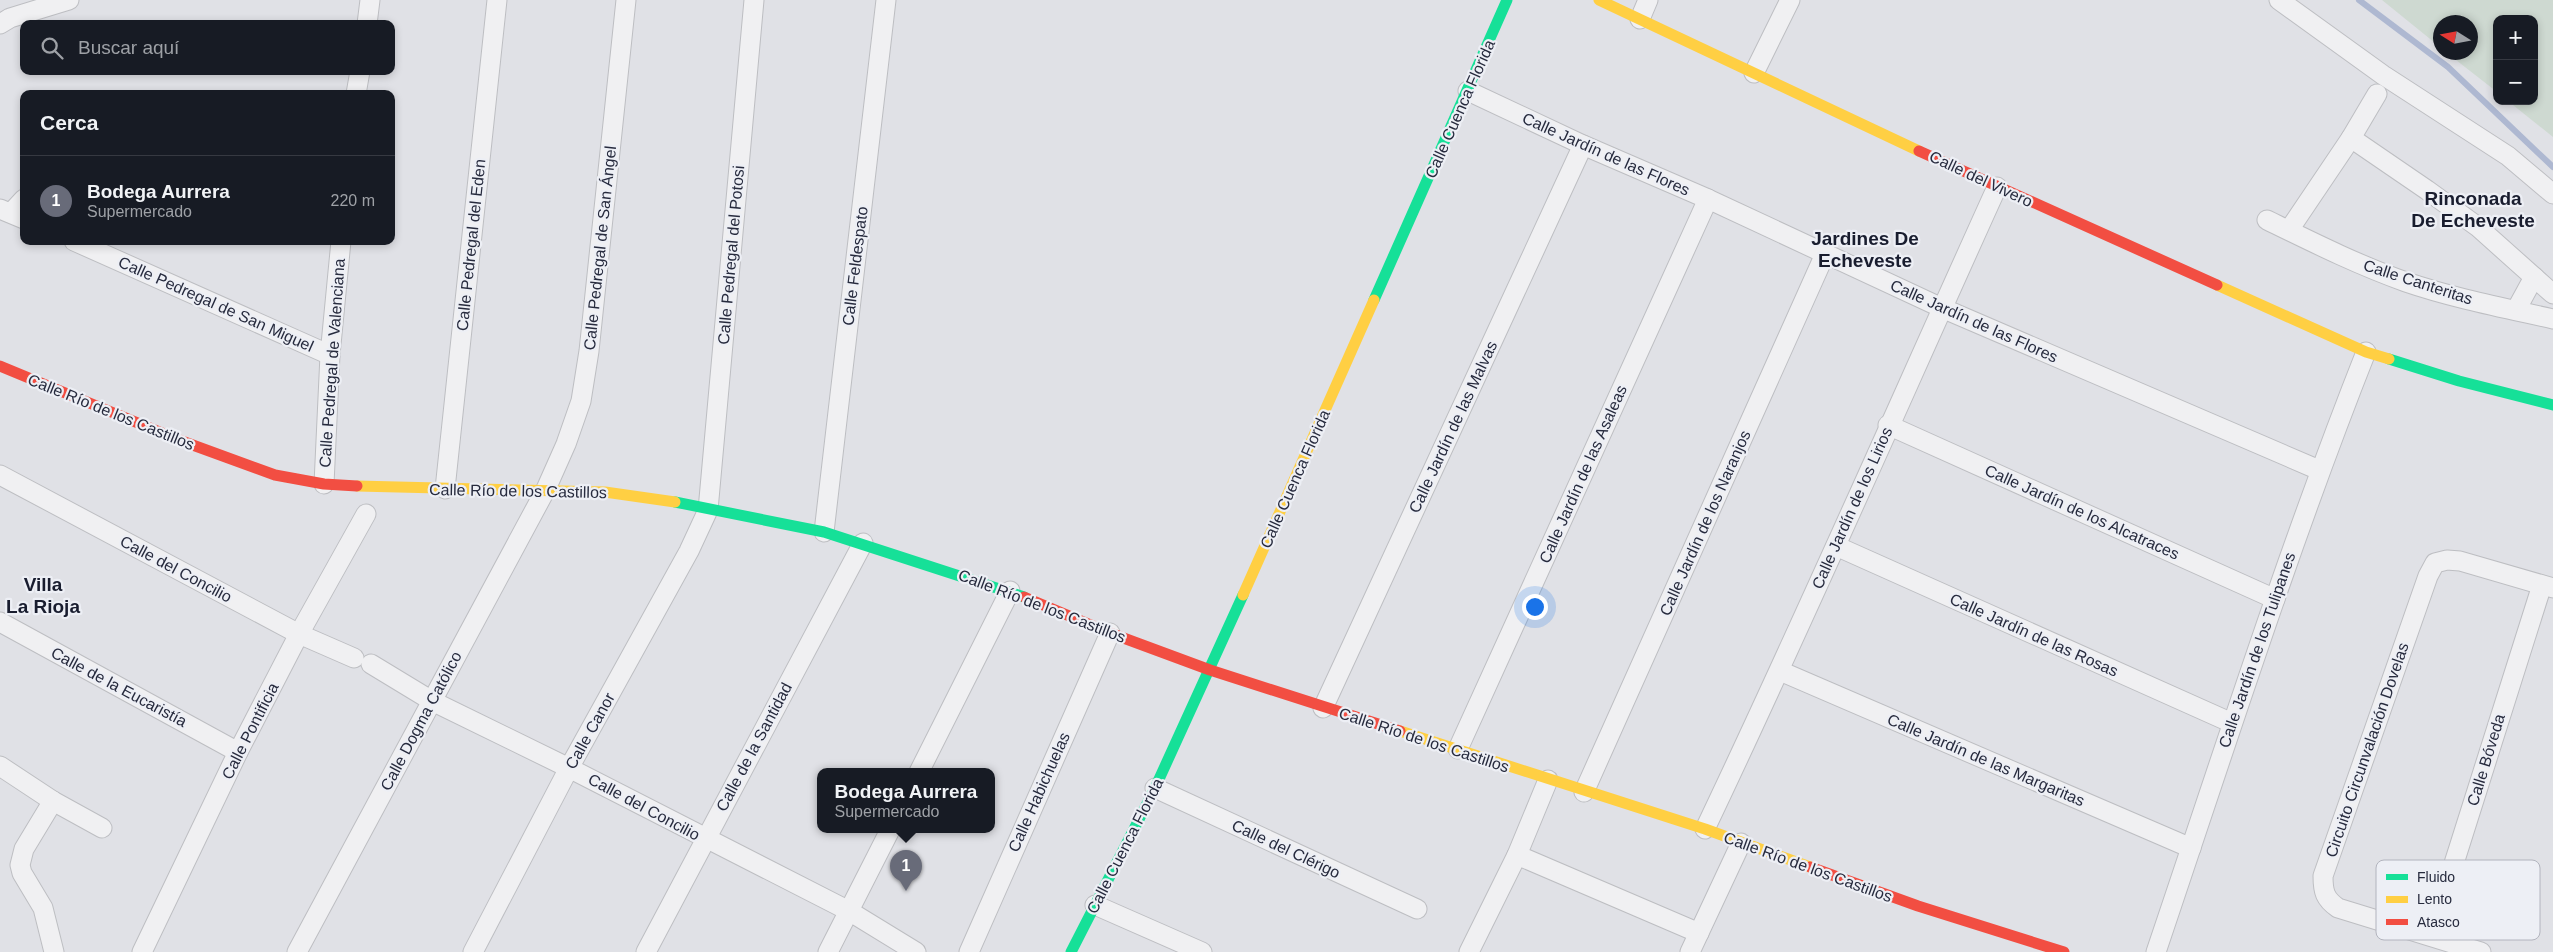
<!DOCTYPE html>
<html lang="es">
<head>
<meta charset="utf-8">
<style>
  :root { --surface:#171b24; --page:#20242c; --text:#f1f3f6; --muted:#9ea1a6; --line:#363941; --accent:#686b79 }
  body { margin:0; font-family:Arial,sans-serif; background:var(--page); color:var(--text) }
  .controls { position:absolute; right:15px; top:15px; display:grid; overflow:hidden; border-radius:10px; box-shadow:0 2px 8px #0003 }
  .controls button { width:45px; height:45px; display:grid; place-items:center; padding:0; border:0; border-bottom:1px solid var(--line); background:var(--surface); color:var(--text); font:25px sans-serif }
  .compass { position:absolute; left:2433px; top:15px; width:45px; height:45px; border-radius:50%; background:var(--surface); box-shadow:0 2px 8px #0003; rotate:281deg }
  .you { position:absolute; left:1534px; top:606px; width:18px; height:18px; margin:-12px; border:4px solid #fff; border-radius:50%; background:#1a73e8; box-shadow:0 0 0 8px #1a73e833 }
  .badge { display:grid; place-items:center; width:32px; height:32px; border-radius:50%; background:var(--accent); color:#fff; font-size:16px; font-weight:700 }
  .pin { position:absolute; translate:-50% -41px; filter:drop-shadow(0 1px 2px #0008) }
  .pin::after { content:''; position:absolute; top:26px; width:18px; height:15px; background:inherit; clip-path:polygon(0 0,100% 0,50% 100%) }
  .popup { position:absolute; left:817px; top:768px; width:178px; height:65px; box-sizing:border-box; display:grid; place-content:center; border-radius:10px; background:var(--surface); filter:drop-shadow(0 1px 4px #0005); font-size:16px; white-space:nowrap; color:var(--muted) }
  .popup b { font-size:19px; color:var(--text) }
  .popup::after { content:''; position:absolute; left:50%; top:100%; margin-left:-10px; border:10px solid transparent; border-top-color:var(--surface) }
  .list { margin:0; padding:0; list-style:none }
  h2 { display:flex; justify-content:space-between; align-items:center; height:65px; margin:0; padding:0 20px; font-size:21px }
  h2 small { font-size:16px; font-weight:400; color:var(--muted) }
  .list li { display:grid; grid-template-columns:32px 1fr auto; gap:15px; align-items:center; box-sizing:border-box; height:90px; padding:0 20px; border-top:1px solid var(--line) }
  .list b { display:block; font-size:19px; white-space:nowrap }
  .list p { margin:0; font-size:16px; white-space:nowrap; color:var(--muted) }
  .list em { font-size:16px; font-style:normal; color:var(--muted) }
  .icon { flex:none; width:28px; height:28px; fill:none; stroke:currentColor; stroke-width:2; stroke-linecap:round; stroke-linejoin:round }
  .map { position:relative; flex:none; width:2553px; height:952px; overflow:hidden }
  .search { position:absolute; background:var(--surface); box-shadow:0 2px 8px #0003; left:20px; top:20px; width:375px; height:55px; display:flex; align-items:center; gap:12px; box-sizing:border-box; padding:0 18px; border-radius:10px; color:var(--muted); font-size:19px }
  .panel { position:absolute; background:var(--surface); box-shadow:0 2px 8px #0003; left:20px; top:90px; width:375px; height:155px; border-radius:10px }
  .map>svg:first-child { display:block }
</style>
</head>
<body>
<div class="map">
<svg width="2553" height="952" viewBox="0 0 2553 952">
  <rect width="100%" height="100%" fill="#e0e1e6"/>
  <!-- green -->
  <polygon fill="#ced9d1" points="2382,0 2553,0 2553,137 2508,101 2534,101 2534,19 2497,19 2497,92 2447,53 2470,52 2470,22 2440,22 2440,47"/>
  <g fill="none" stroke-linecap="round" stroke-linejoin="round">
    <!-- stream -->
    <polyline stroke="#aeb8d1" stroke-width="6" points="2359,0 2448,67 2553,167"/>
    <!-- street casing -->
    <g stroke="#bdbec2" stroke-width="21">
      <g id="street">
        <polyline points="2279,0 2383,75 2508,156 2553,194"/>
        <polyline points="1640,19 1648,0"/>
        <polyline points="0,24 10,18 69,0"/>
        <polyline points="367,24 370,0"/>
        <polyline points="1754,73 1790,0"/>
        <polyline points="1468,91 1583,145 1708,199 1942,308 2319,470"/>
        <polyline points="356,94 360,71"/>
        <polyline points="2351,138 2427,190 2478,227 2553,294"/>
        <polyline points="0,209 24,219"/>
        <polyline points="11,213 24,199"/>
        <path d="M2267 220C2312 242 2358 265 2406 282 2453 298 2504 308 2553 319"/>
        <polyline points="2289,230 2351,138 2377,94"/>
        <polyline points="74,241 330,355"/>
        <polyline points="2516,310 2534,277"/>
        <polyline points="1888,425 2275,599"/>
        <polyline points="0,475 299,634 354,658"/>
        <polyline points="324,484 330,355 341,241"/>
        <polyline points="445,489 497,0"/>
        <polyline points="824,532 886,0"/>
        <polyline points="1836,546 2232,723"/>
        <polyline points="0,622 238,752"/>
        <polyline points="371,664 432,701 569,768 849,911 916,952"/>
        <polyline points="1780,671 2191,848"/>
        <polyline points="1323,708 1583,145"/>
        <polyline points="1458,749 1708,199"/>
        <polyline points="0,766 53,801 102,828"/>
        <polyline points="919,772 1010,591"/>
        <polyline points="1155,788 1417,909"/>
        <polyline points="1584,792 1825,254"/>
        <polyline points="53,801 24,849 20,865 22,873 43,908 54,952"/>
        <path d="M1705 829C1806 617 1900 401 1997 187"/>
        <polyline points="1517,855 1699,933"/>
        <polyline points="1095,905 1202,952"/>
        <polyline points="2431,936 2542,585"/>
        <polyline points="142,952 238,752 299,634 366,514"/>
        <polyline points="297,952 546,489 566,444 581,401 589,351 626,0"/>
        <polyline points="473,952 569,768 689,551 708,510 754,0"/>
        <polyline points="646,952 863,543"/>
        <polyline points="828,952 890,830"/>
        <polyline points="969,952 1110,633"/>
        <polyline points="1469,952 1517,855 1548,780"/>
        <polyline points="1690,952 1741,843"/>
        <path d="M2156 952C2224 751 2288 549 2366 352"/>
        <path d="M2481 952 2338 908C2325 899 2323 892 2323 876L2428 576 2435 563 2447 560 2460 561 2553 588"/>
      </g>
    </g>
    <!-- street -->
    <use href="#street" stroke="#f0f0f2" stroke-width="19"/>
    <!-- fast -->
    <g stroke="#16e098" stroke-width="11">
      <polyline points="1374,300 1507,0"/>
      <polyline points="2389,359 2459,381 2553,405"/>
      <polyline points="675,502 824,532 1024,597"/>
      <polyline points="1071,952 1155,788 1243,595"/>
    </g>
    <!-- slow -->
    <g stroke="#ffcf43" stroke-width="11">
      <polyline points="1599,0 1919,151"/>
      <polyline points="2217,285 2366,352 2389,359"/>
      <polyline points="357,486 605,492 675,502"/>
      <polyline points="1243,595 1374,300"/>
      <polyline points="1400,731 1705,829 1810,867"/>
    </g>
    <!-- jam -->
    <g stroke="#f24e42" stroke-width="11">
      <polyline points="1919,151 2217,285"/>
      <polyline points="0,366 179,440 275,475 324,484 357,486"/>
      <polyline points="1024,597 1110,633 1210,670 1400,731"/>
      <polyline points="1810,867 1918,906 2064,952"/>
    </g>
  </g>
  <g text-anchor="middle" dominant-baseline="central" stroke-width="4.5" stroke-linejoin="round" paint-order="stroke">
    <!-- street labels -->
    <g font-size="16" fill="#272b3e" stroke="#edeff5">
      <text transform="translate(1460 109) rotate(-66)">Calle Cuenca Florida</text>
      <text transform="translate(1606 154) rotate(24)">Calle Jardín de las Flores</text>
      <text transform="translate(1981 179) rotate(25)">Calle del Vivero</text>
      <text transform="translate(471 245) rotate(-84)">Calle Pedregal del Eden</text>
      <text transform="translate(600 248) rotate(-84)">Calle Pedregal de San Ángel</text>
      <text transform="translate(731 255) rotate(-85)">Calle Pedregal del Potosi</text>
      <text transform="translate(855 266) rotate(-83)">Calle Feldespato</text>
      <text transform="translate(2418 282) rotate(18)">Calle Canteritas</text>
      <text transform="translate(216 304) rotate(24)">Calle Pedregal de San Miguel</text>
      <text transform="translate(1974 321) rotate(24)">Calle Jardín de las Flores</text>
      <text transform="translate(332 363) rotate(-86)">Calle Pedregal de Valenciana</text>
      <text transform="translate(111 412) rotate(22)">Calle Río de los Castillos</text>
      <text transform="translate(1453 427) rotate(-65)">Calle Jardín de las Malvas</text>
      <text transform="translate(1583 474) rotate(-66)">Calle Jardín de las Asaleas</text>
      <text transform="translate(1295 479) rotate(-66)">Calle Cuenca Florida</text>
      <text transform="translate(518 491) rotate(1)">Calle Río de los Castillos</text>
      <text transform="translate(1852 508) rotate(-66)">Calle Jardín de los Lirios</text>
      <text transform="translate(2082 512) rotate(24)">Calle Jardín de los Alcatraces</text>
      <text transform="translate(1705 523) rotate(-66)">Calle Jardín de los Naranjos</text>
      <text transform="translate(176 569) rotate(28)">Calle del Concilio</text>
      <text transform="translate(1042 606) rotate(21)">Calle Río de los Castillos</text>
      <text transform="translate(2034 635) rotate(24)">Calle Jardín de las Rosas</text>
      <text transform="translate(2257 650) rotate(-71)">Calle Jardín de los Tulipanes</text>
      <text transform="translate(119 687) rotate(28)">Calle de la Eucaristía</text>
      <text transform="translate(421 721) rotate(-62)">Calle Dogma Católico</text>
      <text transform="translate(250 731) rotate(-63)">Calle Pontificia</text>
      <text transform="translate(590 731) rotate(-61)">Calle Canor</text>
      <text transform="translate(1424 740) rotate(18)">Calle Río de los Castillos</text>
      <text transform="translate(754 747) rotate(-62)">Calle de la Santidad</text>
      <text transform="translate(2367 750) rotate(-71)">Circuito Circunvalación Dovelas</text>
      <text transform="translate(1986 760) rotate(23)">Calle Jardín de las Margaritas</text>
      <text transform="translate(2486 760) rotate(-73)">Calle Bóveda</text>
      <text transform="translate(1039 792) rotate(-66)">Calle Habichuelas</text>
      <text transform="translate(644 807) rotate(28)">Calle del Concilio</text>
      <text transform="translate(1125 846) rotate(-63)">Calle Cuenca Florida</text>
      <text transform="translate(1286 849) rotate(25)">Calle del Clérigo</text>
      <text transform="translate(1808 867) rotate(20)">Calle Río de los Castillos</text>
    </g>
    <!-- quarter labels -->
    <g font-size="19" font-weight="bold" fill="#191d2f" stroke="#edeff5">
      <text x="2473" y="198">Rinconada<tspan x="2473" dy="22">De Echeveste</tspan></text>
      <text x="1865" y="238">Jardines De<tspan x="1865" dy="22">Echeveste</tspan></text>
      <text x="43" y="584">Villa<tspan x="43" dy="22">La Rioja</tspan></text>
    </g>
  </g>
  <!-- legend -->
  <rect x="2376" y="860" width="164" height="80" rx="8" fill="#edeff5" stroke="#b2b4be" stroke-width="1"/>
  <rect x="2386" y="874" width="22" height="6" fill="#16e098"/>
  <rect x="2386" y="896" width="22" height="7" fill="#ffcf43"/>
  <rect x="2386" y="919" width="22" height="6" fill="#f24e42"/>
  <g font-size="14" fill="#272b3e">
    <text x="2417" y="882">Fluido</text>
    <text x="2417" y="904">Lento</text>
    <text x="2417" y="927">Atasco</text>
  </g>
</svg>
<div class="controls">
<button>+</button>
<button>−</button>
</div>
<svg class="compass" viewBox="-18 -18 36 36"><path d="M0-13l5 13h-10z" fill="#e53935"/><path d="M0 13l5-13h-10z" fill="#9ea1a6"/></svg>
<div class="you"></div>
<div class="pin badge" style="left:906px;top:891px">1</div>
<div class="popup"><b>Bodega Aurrera</b>Supermercado</div>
<div class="search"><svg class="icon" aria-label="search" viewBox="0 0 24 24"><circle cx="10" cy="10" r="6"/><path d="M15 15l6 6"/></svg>Buscar aquí</div>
<section class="panel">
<h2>Cerca<small></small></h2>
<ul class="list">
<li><span class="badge">1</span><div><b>Bodega Aurrera</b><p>Supermercado</p></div><em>220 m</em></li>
</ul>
</section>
</div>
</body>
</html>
